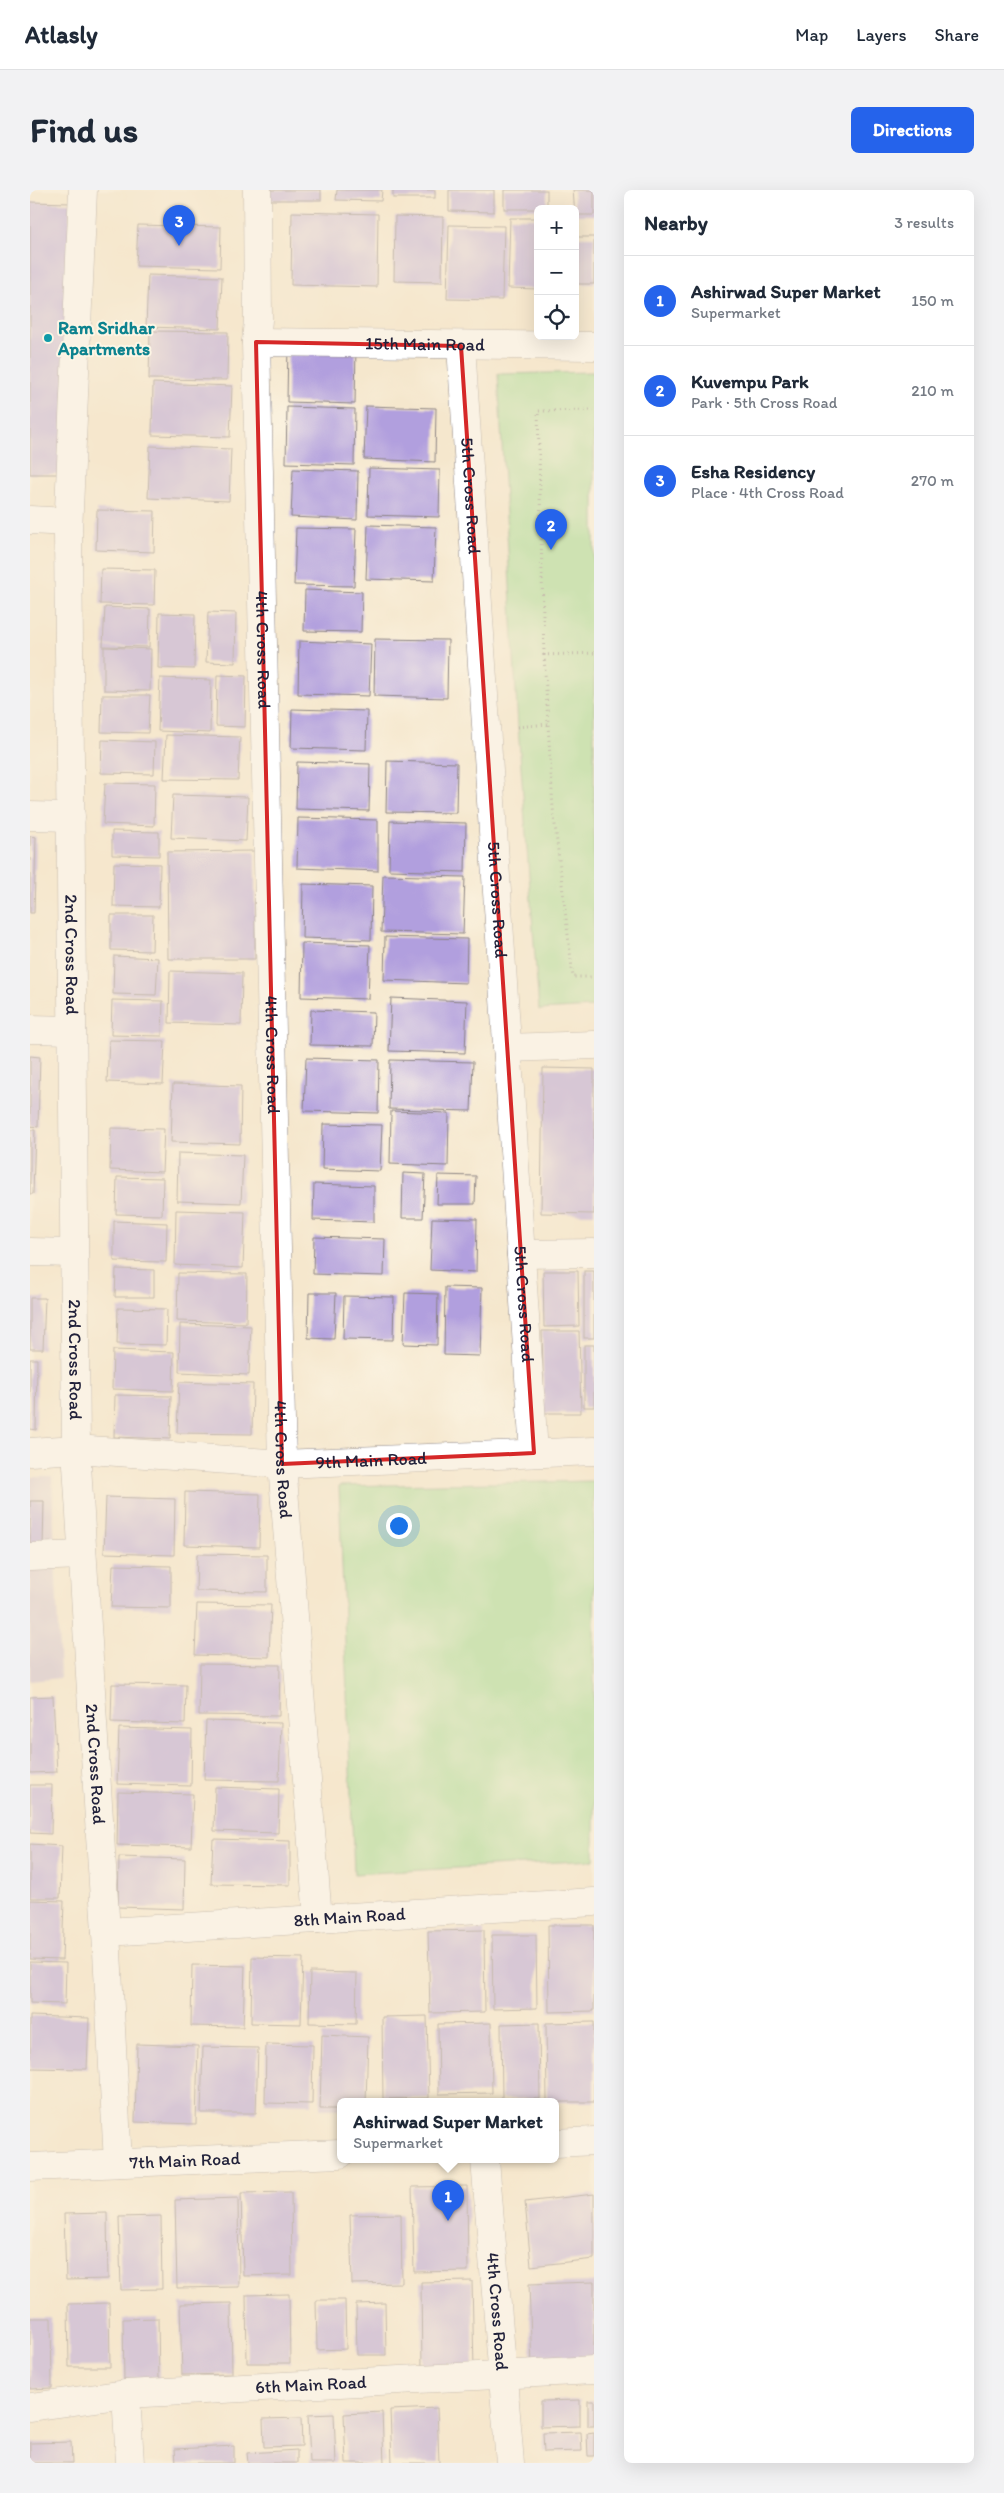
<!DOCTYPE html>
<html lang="en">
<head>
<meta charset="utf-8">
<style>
  :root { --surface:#fff; --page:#f2f2f3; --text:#1f2937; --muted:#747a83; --line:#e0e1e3; --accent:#2563eb }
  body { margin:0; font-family:Itim,sans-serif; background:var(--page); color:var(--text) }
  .controls { position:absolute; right:15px; top:15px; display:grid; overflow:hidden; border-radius:8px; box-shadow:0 5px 20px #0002 }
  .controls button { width:45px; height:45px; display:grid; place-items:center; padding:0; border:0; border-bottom:1px solid var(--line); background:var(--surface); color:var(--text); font:25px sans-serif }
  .you { position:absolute; left:368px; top:1335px; width:18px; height:18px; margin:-12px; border:4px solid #fff; border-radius:50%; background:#1a73e8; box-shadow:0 0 0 8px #1a73e833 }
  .badge { display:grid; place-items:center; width:32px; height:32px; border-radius:50%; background:var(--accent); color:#fff; font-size:16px; font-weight:700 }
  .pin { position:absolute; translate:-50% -41px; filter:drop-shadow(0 1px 2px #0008) }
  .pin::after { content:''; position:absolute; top:26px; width:18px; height:15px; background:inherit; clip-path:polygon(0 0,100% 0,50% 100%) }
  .popup { position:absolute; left:307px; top:1908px; width:222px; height:65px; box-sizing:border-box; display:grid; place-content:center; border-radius:8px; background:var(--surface); filter:drop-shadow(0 1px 4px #0005); font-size:16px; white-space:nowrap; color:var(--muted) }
  .popup b { font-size:19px; color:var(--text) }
  .popup::after { content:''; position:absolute; left:50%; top:100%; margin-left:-10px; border:10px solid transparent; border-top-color:var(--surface) }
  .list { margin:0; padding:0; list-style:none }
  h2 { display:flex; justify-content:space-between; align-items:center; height:65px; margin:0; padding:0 20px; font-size:21px }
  h2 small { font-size:16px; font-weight:400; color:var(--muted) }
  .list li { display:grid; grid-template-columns:32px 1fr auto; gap:15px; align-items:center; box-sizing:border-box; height:90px; padding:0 20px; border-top:1px solid var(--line) }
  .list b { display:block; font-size:19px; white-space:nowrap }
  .list p { margin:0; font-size:16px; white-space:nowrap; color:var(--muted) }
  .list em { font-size:16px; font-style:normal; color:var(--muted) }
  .icon { flex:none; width:28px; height:28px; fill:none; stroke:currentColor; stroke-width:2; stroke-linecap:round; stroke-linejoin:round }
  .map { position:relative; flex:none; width:564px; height:2273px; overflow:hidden; border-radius:8px }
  header { display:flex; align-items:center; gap:30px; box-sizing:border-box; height:70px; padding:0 25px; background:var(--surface); border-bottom:1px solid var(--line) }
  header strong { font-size:24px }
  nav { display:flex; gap:28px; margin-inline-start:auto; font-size:18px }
  .intro { display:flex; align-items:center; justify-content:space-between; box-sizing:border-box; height:120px; padding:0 30px }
  h1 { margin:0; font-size:35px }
  .button { padding:12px 22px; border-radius:8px; background:var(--accent); color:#fff; font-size:18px; font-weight:700 }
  main { display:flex; gap:30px; padding:0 30px }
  aside { flex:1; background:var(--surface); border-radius:8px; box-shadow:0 5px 20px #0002 }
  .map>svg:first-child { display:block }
</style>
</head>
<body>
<header>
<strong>Atlasly</strong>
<nav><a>Map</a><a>Layers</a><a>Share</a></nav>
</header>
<div class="intro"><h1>Find us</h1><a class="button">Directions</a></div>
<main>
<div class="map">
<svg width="564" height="2273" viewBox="0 0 564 2273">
  <rect width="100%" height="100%" fill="#fcf5e5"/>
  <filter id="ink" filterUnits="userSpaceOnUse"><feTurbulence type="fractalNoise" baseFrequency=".02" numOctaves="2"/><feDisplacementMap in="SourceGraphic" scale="10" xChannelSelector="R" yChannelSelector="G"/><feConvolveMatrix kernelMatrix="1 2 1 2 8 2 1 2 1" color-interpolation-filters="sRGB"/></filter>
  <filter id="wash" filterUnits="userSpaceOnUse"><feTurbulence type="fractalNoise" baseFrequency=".0096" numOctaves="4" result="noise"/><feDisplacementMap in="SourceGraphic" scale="20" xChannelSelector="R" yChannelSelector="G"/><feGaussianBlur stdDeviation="1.12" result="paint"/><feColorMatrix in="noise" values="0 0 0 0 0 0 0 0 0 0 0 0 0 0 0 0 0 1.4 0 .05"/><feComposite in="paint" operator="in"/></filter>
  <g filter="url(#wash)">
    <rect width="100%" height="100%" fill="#f5e7cd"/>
    <!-- industrial -->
    <polygon fill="#ccbed3" points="0,1287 22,1287 30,1488 0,1491"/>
    <!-- green -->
    <g fill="#9ddc91" stroke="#607f66">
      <polygon points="564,182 564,817 509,820 488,537 468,184"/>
      <polygon points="564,1291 564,1670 324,1684 309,1296"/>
    </g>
    <g id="blocks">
      <!-- building -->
      <g fill="#b19fde">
        <rect x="240" y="0" width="51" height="10"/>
        <polygon points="307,0 352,0 351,11 306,10"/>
        <rect x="363" y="0" width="42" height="8"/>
        <polygon points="419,0 464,0 464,22 419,21"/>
        <rect x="474" y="0" width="43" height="19"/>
        <polygon points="543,0 564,0 564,25 545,25"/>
        <polygon points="0,12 40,13 33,284 0,284"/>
        <polygon points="262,22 348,24 347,97 261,95"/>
        <polygon points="365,26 413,27 412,92 364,91"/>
        <polygon points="480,28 508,28 508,99 478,98"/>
        <polygon points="108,35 191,37 190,78 106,76"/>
        <polygon points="419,35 474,36 472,110 417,109"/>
        <rect x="545" y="47" width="19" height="47"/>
        <polygon points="118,85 192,87 190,139 116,137"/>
        <polygon points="120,141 198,142 197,190 119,189"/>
        <polygon points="258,153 326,155 325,214 257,212"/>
        <polygon points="123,193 202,196 200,247 122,245"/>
        <polygon points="336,216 406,218 405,272 334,269"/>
        <polygon points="257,217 325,219 324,275 256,273"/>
        <polygon points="120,256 201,259 199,311 118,308"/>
        <polygon points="339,278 410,280 409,327 338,325"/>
        <polygon points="263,279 328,281 327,330 261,327"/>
        <polygon points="67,320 125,321 124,362 66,360"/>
        <polygon points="338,335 406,337 404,391 336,389"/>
        <polygon points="266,338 326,339 324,396 264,395"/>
        <polygon points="71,379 125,380 124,415 70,414"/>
        <polygon points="275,400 332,402 331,442 274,441"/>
        <polygon points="75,417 120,419 119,457 73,456"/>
        <polygon points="178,422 206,423 205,473 176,472"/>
        <polygon points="129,423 165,424 164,479 128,478"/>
        <polygon points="345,449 418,450 417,508 344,506"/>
        <polygon points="269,451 341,454 339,506 268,504"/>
        <polygon points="74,457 121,459 120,501 74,500"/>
        <polygon points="187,485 216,486 215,537 186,536"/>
        <polygon points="130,488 181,490 180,543 128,541"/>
        <polygon points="72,505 120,505 118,543 71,542"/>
        <polygon points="262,519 337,521 336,560 261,558"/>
        <polygon points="136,545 210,547 208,590 134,589"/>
        <polygon points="72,550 125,552 124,584 71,583"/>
        <polygon points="357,571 427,573 426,623 356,622"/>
        <polygon points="267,572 340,574 339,621 266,619"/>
        <polygon points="75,593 125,594 124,636 73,634"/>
        <polygon points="143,605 218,607 216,651 141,648"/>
        <polygon points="268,628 348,630 348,681 267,678"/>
        <polygon points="360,631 436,633 435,682 359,680"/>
        <polygon points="82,641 129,642 129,666 82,665"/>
        <polygon points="0,646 6,647 4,723 0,723"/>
        <polygon points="225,661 225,769 138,769 137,662"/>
        <polygon points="84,673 130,674 129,717 83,716"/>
        <polygon points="353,685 435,687 433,744 351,742"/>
        <polygon points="273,694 342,696 341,750 272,748"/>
        <polygon points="81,725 123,725 122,761 81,760"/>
        <polygon points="355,747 437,749 436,793 354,790"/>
        <polygon points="272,753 340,755 338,809 271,807"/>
        <polygon points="84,766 128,768 126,805 83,804"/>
        <polygon points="140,781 212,783 211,835 139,833"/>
        <polygon points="361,808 437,811 435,863 359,861"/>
        <polygon points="82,810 133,811 132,846 81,845"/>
        <polygon points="281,820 344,822 343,856 280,855"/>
        <polygon points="79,850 135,851 133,894 77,892"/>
        <polygon points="0,866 10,867 8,937 0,936"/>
        <polygon points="276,868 349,870 348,923 274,921"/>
        <polygon points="360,870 443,872 441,921 359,919"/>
        <polygon points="513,878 564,879 564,1024 511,1023"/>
        <polygon points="143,894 211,896 210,954 141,952"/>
        <polygon points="361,921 419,923 418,976 360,974"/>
        <polygon points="293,934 352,935 350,981 292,979"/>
        <polygon points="81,938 134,939 132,982 80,980"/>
        <polygon points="0,940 5,940 3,1004 0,1004"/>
        <polygon points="148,963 213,965 211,1013 147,1011"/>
        <polygon points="373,983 395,984 393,1028 372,1028"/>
        <polygon points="408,985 446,986 445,1014 407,1014"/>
        <polygon points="87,987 133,988 132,1025 86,1024"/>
        <polygon points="284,994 344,996 344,1032 283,1030"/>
        <polygon points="146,1020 215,1022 213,1078 145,1075"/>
        <polygon points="402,1028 447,1029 446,1082 400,1080"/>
        <polygon points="84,1031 137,1033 136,1072 84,1071"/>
        <polygon points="284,1047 355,1049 354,1086 283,1084"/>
        <polygon points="86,1079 124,1080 124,1107 85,1107"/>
        <polygon points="513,1081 548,1081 549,1136 514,1137"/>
        <rect x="554" y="1081" width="10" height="67"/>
        <polygon points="148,1083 217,1084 216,1133 147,1131"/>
        <polygon points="415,1097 452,1098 450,1166 414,1165"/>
        <polygon points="279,1103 306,1103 304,1149 278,1148"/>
        <polygon points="375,1103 408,1104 407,1155 373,1154"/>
        <polygon points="314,1106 364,1107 363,1150 313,1149"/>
        <polygon points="0,1108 15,1108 13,1159 0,1159"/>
        <polygon points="88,1118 137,1119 136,1155 87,1154"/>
        <polygon points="150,1134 221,1136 219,1185 149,1182"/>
        <polygon points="512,1141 549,1141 551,1223 514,1223"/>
        <rect x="554" y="1155" width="10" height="62"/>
        <polygon points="83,1160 144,1162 143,1201 82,1199"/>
        <polygon points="0,1169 7,1169 6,1240 0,1239"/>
        <polygon points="149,1192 223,1194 222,1244 147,1243"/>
        <polygon points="85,1205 141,1206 140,1249 84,1247"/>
        <polygon points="155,1302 230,1304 229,1357 154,1355"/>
        <polygon points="76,1307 145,1309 144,1365 74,1363"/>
        <polygon points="0,1311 14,1311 13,1357 0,1357"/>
        <polygon points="167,1364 237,1365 237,1402 166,1401"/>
        <polygon points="83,1375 141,1376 141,1418 81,1417"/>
        <polygon points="167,1414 241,1415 239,1467 165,1465"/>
        <polygon points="170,1474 250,1475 249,1526 169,1525"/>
        <polygon points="82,1494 156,1495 155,1534 81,1532"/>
        <polygon points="23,1506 27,1582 0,1583 0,1507"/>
        <polygon points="176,1531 251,1533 249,1591 174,1590"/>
        <polygon points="89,1538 162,1540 161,1596 87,1594"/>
        <polygon points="0,1595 22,1595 21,1644 0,1643"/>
        <polygon points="185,1597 249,1599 248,1643 184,1641"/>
        <polygon points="88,1602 163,1604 161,1657 87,1655"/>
        <polygon points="183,1649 260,1651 260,1695 181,1694"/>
        <polygon points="0,1654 32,1656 30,1708 0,1708"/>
        <polygon points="89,1667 155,1669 154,1719 88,1717"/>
        <polygon points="0,1710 34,1711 32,1770 0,1769"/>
        <polygon points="518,1735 564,1735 564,1821 519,1822"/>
        <polygon points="454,1740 455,1822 400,1823 398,1741"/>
        <polygon points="462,1745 506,1745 507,1818 463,1819"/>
        <polygon points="222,1767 273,1768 271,1834 221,1833"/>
        <polygon points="0,1772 36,1773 35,1814 0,1813"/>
        <polygon points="162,1775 215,1776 213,1837 161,1836"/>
        <polygon points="280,1782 327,1783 326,1834 279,1833"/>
        <polygon points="0,1826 59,1828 57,1879 0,1878"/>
        <polygon points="397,1826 399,1908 353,1909 352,1827"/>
        <polygon points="564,1832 564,1912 517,1912 516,1833"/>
        <polygon points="461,1833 462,1903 409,1904 408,1834"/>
        <polygon points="509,1833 510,1909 472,1909 471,1834"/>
        <polygon points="292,1845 338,1847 336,1912 310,1912 310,1919 290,1919"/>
        <polygon points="107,1854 168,1856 166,1934 105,1932"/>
        <polygon points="236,1854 283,1855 282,1914 235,1913"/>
        <polygon points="173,1857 228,1858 226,1923 171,1923"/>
        <polygon points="437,1996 438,2081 384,2082 382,1997"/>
        <polygon points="261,2002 262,2085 213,2086 211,2003"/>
        <polygon points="564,2004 564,2069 501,2076 495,2012"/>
        <polygon points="208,2008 209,2097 147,2098 145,2010"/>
        <polygon points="77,2023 78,2089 36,2090 34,2024"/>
        <polygon points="371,2024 372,2093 322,2094 320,2025"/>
        <polygon points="131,2026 132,2099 91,2100 89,2027"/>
        <polygon points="442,2091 444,2179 392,2180 391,2092"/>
        <polygon points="564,2092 564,2175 502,2177 499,2094"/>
        <polygon points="259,2104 260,2173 217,2173 216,2105"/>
        <polygon points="286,2110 315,2110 316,2159 287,2160"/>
        <polygon points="79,2113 80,2177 39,2177 38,2114"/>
        <polygon points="201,2113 202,2184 152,2185 150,2114"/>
        <polygon points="355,2113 356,2165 327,2165 326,2114"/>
        <polygon points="0,2128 21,2128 22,2198 0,2199"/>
        <polygon points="128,2128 129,2192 94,2192 93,2129"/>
        <polygon points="550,2210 550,2236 511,2237 511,2211"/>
        <rect x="558" y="2211" width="6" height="25"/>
        <polygon points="407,2218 409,2273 362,2273 360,2220"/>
        <polygon points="352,2222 354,2273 316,2273 314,2224"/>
        <polygon points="304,2224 306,2273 280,2273 278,2225"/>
        <polygon points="271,2228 272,2256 234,2257 233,2229"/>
        <polygon points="551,2242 552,2261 514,2262 513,2243"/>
        <polygon points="564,2243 564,2266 558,2266 557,2244"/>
        <polygon points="41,2252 42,2273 0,2273 0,2253"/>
        <polygon points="204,2256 204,2273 146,2273 145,2259"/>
        <polygon points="267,2260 267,2273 218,2273 217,2263"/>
      </g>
    </g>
  </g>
  <g filter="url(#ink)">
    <use href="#blocks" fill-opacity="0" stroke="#8c8484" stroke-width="1"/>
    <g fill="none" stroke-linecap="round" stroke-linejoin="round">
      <!-- minor casing -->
      <g stroke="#8c8484" stroke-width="29">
        <g id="minor">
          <path id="s1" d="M53 0 38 342 46 1259 76 1742 88 1973"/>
          <path id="s2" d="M227 0 228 130 226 152 252 1274 288 1729"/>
          <path id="s3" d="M226 152 564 156"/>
          <path id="s4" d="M431 156 504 1263"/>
          <polyline points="0,330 38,332"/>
          <polyline points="0,626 41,627"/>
          <polyline points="0,839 42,840"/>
          <polyline points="477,858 564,855"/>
          <polyline points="0,1062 44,1063"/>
          <polyline points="491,1064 564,1063"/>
          <path id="s5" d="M0 1262 46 1259 252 1274 564 1261"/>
          <polyline points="0,1367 52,1365"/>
          <path id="s6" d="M76 1742 564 1712"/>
          <polyline points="526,1953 564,1951"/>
          <path id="s7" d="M455 1970 480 2273"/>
          <path id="s8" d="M0 1977 310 1964"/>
          <polyline points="96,2204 100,2273"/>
          <path id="s9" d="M0 2217 96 2204 564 2180"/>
        </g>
      </g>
      <!-- path -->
      <g stroke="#8c8484" stroke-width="3" stroke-dasharray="1 4" stroke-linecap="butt">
        <polyline points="564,463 514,465 523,618 543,787 564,787"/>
        <polyline points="514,465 508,221 564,220"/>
        <polyline points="487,537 518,534"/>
      </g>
      <!-- minor -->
      <use href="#minor" stroke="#fff" stroke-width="28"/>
    </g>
  </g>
  <!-- marked area -->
  <path d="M0 0H564V2273H0ZM226 152 431 156 504 1263 252 1274Z" fill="#f5e7cd" fill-opacity=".55" fill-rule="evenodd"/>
  <path fill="none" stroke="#d62828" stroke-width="4" stroke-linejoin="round" d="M226 152 431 156 504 1263 252 1274Z"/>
  <!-- markers -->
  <circle fill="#0f9aa8" stroke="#fcf5e5" stroke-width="2" cx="18" cy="148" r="5"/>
  <g text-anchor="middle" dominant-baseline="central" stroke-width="4" stroke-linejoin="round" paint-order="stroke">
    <!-- culture labels -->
    <g font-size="18" font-weight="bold" fill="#0d838f" stroke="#fcf5e5" text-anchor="start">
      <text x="28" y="138">Ram Sridhar<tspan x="28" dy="21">Apartments</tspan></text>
    </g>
    <!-- street labels -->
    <g font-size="18" fill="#22223b" stroke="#fcf5e5">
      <text stroke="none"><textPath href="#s3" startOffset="169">15th Main Road</textPath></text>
      <text stroke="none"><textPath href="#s4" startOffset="150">5th Cross Road</textPath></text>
      <text stroke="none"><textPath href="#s2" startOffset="460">4th Cross Road</textPath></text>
      <text stroke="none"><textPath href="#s4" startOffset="555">5th Cross Road</textPath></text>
      <text stroke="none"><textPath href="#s1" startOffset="765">2nd Cross Road</textPath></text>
      <text stroke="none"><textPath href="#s2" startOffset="865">4th Cross Road</textPath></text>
      <text stroke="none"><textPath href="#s4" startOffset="960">5th Cross Road</textPath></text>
      <text stroke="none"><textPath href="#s1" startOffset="1170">2nd Cross Road</textPath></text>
      <text stroke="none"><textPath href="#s2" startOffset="1270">4th Cross Road</textPath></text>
      <text stroke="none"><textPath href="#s5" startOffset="342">9th Main Road</textPath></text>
      <text stroke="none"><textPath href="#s1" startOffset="1575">2nd Cross Road</textPath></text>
      <text stroke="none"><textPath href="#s6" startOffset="244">8th Main Road</textPath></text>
      <text stroke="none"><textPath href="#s8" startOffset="155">7th Main Road</textPath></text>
      <text stroke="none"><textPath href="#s7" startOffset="152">4th Cross Road</textPath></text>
      <text stroke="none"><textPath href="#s9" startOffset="282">6th Main Road</textPath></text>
    </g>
  </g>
</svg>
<div class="controls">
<button>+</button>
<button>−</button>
<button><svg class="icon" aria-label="locate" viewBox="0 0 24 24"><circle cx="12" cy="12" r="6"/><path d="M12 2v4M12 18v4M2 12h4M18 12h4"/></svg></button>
</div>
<div class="you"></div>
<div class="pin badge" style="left:418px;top:2031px">1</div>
<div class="popup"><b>Ashirwad Super Market</b>Supermarket</div>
<div class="pin badge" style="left:521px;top:360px">2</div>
<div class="pin badge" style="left:149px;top:56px">3</div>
</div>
<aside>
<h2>Nearby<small>3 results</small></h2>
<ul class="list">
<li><span class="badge">1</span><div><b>Ashirwad Super Market</b><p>Supermarket</p></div><em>150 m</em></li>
<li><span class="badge">2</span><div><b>Kuvempu Park</b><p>Park · 5th Cross Road</p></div><em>210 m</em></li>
<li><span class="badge">3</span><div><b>Esha Residency</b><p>Place · 4th Cross Road</p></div><em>270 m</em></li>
</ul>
</aside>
</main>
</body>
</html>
